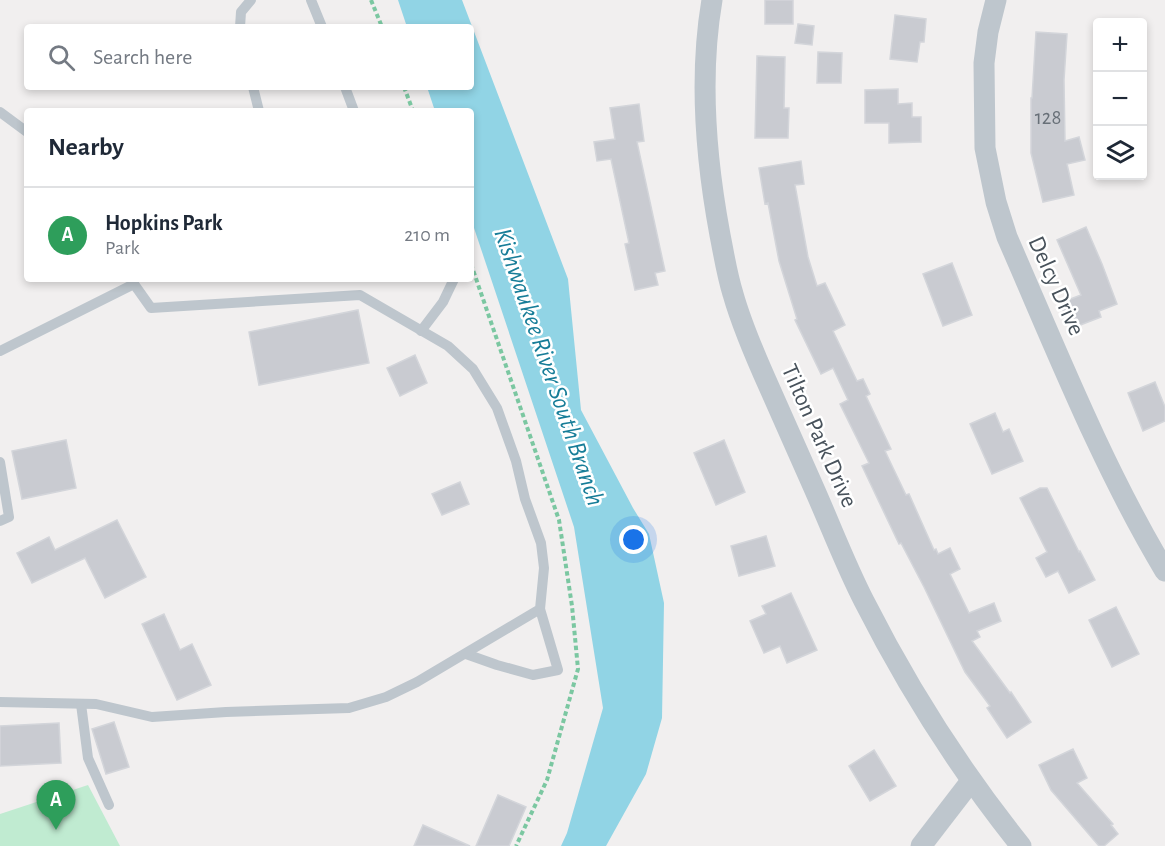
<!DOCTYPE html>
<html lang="en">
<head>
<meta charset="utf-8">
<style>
  :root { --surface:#fff; --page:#f2f2f3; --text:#1f2937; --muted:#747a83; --line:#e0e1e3; --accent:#2773d3 }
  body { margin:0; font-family:"Alegreya Sans",sans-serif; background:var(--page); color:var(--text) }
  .controls { position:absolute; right:18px; top:18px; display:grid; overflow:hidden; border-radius:6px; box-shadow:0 3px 9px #0003 }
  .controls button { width:54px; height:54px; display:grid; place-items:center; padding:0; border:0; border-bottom:2px solid var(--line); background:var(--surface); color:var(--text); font:30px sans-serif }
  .you { position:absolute; left:634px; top:540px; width:21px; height:21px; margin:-15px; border:4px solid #fff; border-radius:50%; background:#1a73e8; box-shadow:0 0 0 9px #1a73e833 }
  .badge { display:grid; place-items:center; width:39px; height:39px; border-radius:50%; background:var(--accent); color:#fff; font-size:20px; font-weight:700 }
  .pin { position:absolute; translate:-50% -50px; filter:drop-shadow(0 2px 3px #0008) }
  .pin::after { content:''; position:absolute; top:32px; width:21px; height:18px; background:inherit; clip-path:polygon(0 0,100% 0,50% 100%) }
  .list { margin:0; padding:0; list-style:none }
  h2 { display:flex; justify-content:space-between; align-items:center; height:78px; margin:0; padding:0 24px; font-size:26px }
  h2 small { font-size:20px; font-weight:400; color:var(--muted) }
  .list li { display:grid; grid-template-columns:39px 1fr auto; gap:18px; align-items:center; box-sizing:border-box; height:96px; padding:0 24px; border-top:2px solid var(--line) }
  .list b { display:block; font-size:22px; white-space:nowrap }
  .list p { margin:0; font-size:20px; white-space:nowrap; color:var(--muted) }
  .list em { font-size:20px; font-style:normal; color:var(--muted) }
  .icon { flex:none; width:33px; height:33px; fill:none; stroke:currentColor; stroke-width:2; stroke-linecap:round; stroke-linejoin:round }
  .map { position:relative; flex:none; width:1165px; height:846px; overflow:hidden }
  .search { position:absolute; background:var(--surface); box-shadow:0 3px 9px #0003; left:24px; top:24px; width:450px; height:66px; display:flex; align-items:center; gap:15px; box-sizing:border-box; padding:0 21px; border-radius:6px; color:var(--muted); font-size:22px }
  .panel { position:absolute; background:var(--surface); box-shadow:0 3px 9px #0003; left:24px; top:108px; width:450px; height:174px; border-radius:6px }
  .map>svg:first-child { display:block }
</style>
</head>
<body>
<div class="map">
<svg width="1165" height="846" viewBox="0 0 1165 846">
  <rect width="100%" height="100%" fill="#f1efef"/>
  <!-- green -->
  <polygon fill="#c0ebd1" points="88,785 120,846 0,846 0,814"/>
  <!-- water -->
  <polygon fill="#91d4e5" points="398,0 462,0 568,279 581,410 633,508 649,534 664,603 662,718 646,774 606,846 561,846 567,833 603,708 574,527 471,219 471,111 435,111 427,87 471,87 471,27 407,27"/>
  <!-- building -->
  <g fill="#c9cbd1" stroke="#d3d5da" stroke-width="1.5">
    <rect x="765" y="0" width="28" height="24"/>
    <polygon points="895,15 926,19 924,42 920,42 917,62 890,59"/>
    <polygon points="798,24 814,26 812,45 795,43"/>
    <polygon points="1036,32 1067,34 1064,80 1065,141 1079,137 1085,160 1067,164 1074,195 1043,202 1031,153 1031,98 1032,98"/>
    <polygon points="818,52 842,53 841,83 817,83"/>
    <polygon points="757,56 785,57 784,108 789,108 788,138 755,138"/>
    <polygon points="898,89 898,104 912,103 912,117 921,117 921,142 889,143 889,123 865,123 865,90"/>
    <polygon points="639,104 644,141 637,142 665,271 655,273 658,285 635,290 625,244 629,243 611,159 597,161 594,142 615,139 610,108"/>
    <polygon points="801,161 804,184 795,185 808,257 817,286 825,283 845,325 833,331 857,381 863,379 870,394 866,396 891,449 885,451 906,495 909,494 934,550 936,549 938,554 950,548 960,569 950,574 969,613 994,603 1001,621 977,631 980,637 972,641 1010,693 1011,692 1031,722 1007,738 987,708 990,706 965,672 924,587 901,543 899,544 862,466 869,463 840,404 848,400 833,368 821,374 795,320 797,319 779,261 768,203 765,204 759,168"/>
    <polygon points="1086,227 1102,264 1117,304 1099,311 1101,317 1070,329 1060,303 1081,295 1057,240"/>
    <polygon points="952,263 972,315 943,326 923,274"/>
    <polygon points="358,310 369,363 259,385 249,332"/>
    <polygon points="415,355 427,383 400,396 387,368"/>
    <polygon points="1155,382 1165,407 1165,421 1143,431 1128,393"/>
    <polygon points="995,413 1003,432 1009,429 1023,461 992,474 970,424"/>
    <polygon points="66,440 76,488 22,499 12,451"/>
    <polygon points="724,440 745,492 716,505 694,453"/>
    <polygon points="460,482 469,504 442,515 432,494"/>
    <polygon points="1040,488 1047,488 1079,552 1080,551 1095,580 1069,593 1058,571 1046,577 1036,558 1047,552 1020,498"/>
    <polygon points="117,520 146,577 105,598 85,558 32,583 17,553 49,537 55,550"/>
    <polygon points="766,536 775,566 739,576 731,546"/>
    <polygon points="791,593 817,650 787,663 780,646 764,653 750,621 766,614 762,606"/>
    <polygon points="1116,607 1139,654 1112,667 1089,620"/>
    <polygon points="164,614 180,650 192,644 211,685 177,700 142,624"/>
    <polygon points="114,722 129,767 106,774 92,729"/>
    <polygon points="59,723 61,763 0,766 0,726"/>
    <polygon points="1073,749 1087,778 1077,783 1113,824 1111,825 1118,834 1104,846 1099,846 1051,790 1039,765"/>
    <polygon points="874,750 896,786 870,801 849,766"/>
    <polygon points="498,795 526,807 509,846 476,846"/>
    <polygon points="423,825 470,846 414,846"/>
  </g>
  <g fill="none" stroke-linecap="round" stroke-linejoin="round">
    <!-- path -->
    <g stroke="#7bc7a1" stroke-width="4" stroke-dasharray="4.5 3" stroke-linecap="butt">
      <polyline points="371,0 382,27"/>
      <polyline points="404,87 413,111"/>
      <polyline points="471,264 559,520 572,606 578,669 547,780 516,846"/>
    </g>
    <!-- lane -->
    <g stroke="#bec6cd" stroke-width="10">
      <polyline points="311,0 322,27"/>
      <polyline points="240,27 241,12 251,0"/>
      <polyline points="253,87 259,111"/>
      <polyline points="345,87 354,111"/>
      <polyline points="0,112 27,132"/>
      <polyline points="421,331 443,302 454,279"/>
      <polyline points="0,351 134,284"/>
      <polyline points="0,462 9,517 0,521"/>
      <polyline points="466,654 497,665 533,675 558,670 540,609"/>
      <polyline points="0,702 96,704 152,717 226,712 349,708 386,697 417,682 540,609 544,568 541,543 525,499 516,461 497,408 473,369 448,346 360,295 151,308 134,284 133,279"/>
      <polyline points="81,704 88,758 109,805"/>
    </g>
    <!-- street -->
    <g stroke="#bec6cd" stroke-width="21">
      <path d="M712 0C699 76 706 160 720 235 724 255 727 275 733 294 742 326 756 358 770 389 784 421 799 454 813 486 830 524 845 564 864 601 908 688 960 770 1021 846"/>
      <path d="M996 0 988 32 984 63 985 148 996 202 1007 237C1056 349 1102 466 1165 571"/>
      <polyline points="921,846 971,781"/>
    </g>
  </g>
  <g text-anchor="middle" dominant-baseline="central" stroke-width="5" stroke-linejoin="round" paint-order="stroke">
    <!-- number labels -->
    <g font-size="21" fill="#687078">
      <text x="1048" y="117">128</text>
    </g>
    <!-- street labels -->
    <g font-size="24" fill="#48525b" stroke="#fff">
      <text transform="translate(1056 286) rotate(66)">Delcy Drive</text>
      <text transform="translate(819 436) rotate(66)">Tilton Park Drive</text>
    </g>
    <!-- water labels -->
    <g font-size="26" font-style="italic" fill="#177d98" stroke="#fff">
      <text transform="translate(549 367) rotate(71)">Kishwaukee River South Branch</text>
    </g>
  </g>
</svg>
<div class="controls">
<button>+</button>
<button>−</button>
<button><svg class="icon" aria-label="layers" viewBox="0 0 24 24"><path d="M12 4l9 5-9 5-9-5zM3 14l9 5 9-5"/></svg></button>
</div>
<div class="you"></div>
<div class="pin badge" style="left:56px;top:830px;background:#2e9e5b">A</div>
<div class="search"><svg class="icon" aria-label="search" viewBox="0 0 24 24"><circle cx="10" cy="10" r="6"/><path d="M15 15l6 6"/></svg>Search here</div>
<section class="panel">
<h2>Nearby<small></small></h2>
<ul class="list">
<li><span class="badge" style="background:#2e9e5b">A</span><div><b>Hopkins Park</b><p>Park</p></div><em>210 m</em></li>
</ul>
</section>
</div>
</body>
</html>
